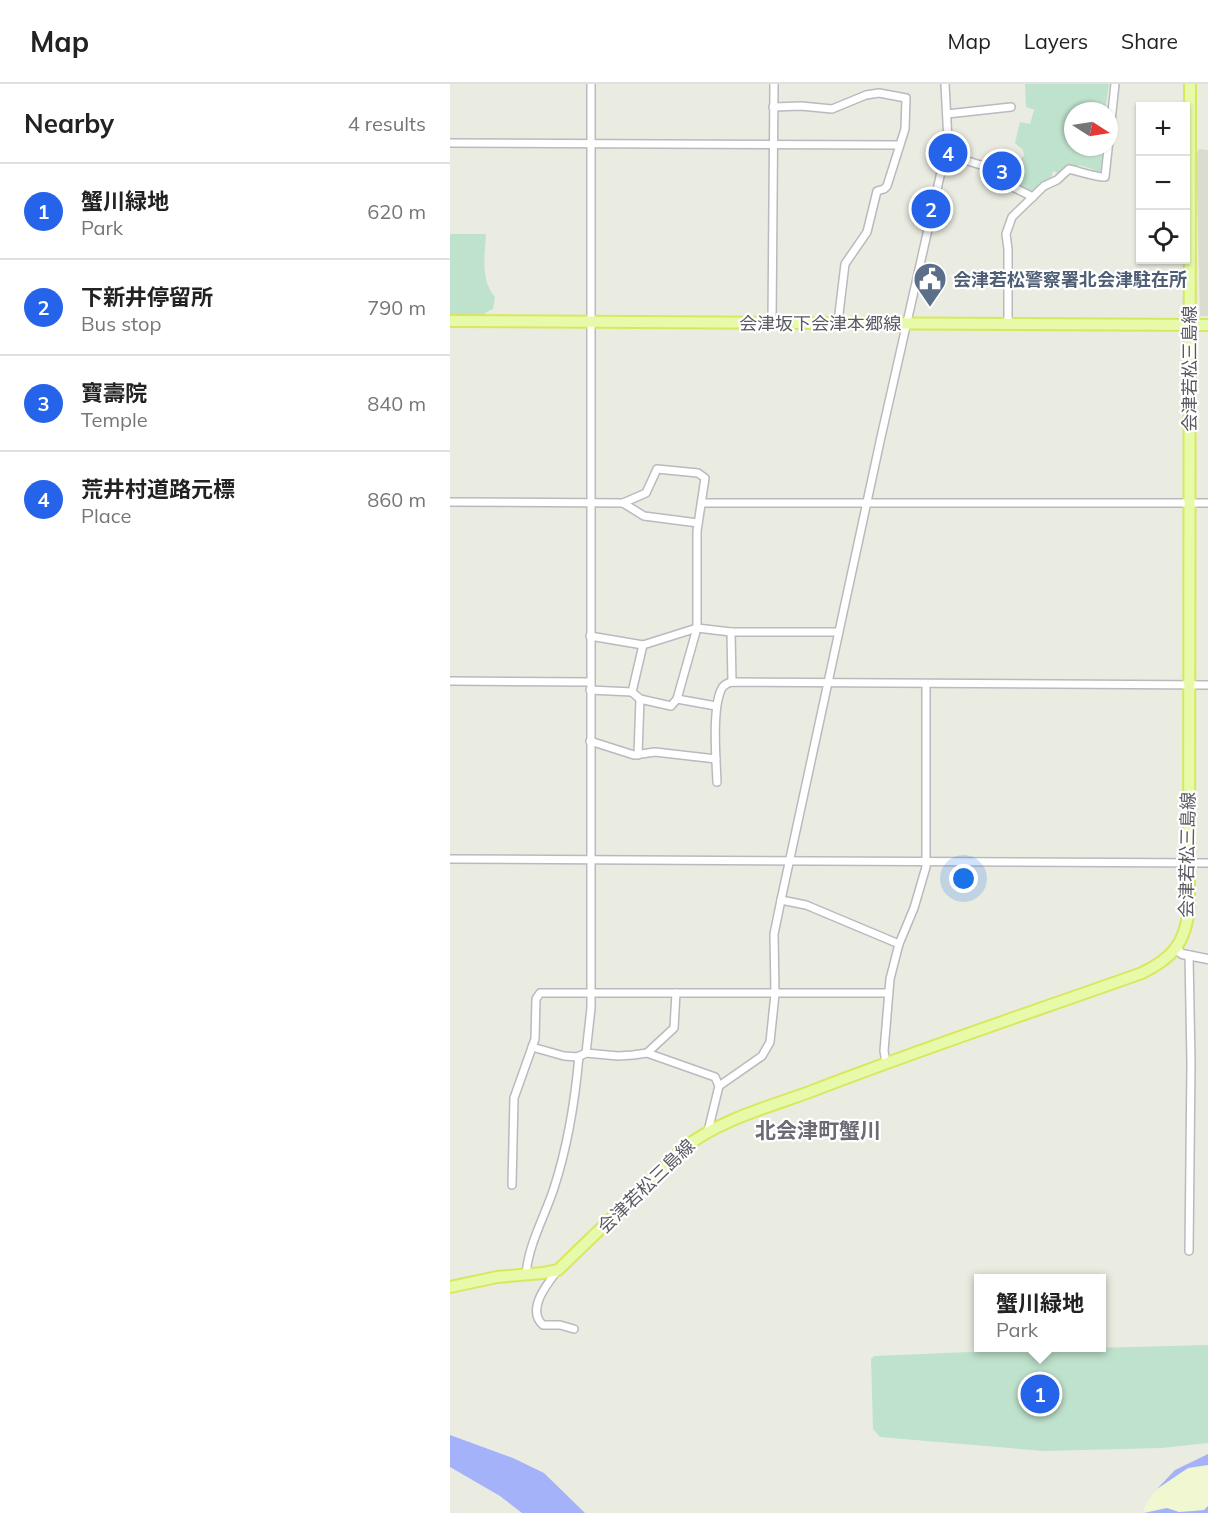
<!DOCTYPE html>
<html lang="en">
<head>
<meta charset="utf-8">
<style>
  :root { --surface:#fff; --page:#f6f6f6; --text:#222; --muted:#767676; --line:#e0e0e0; --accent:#2563eb }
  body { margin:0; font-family:Mulish,"Noto Sans JP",sans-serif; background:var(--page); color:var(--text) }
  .controls { position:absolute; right:18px; top:18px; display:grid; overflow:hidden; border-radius:0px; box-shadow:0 2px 4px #0004 }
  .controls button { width:54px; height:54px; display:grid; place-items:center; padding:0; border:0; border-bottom:2px solid var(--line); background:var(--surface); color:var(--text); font:30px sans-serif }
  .compass { position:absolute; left:614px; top:18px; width:54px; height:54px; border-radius:50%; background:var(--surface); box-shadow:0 2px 4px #0004; rotate:102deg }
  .you { position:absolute; left:514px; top:795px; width:21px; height:21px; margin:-15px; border:4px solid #fff; border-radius:50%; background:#1a73e8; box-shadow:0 0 0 9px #1a73e833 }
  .badge { display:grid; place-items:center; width:39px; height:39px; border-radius:50%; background:var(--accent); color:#fff; font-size:20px; font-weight:700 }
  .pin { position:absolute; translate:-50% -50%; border:3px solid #fff; box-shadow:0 2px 6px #0006 }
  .popup { position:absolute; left:524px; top:1190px; width:132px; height:78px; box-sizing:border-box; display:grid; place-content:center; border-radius:0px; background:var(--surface); filter:drop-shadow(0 2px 4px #0005); font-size:20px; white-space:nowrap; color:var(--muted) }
  .popup b { font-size:22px; color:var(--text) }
  .popup::after { content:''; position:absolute; left:50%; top:100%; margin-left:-12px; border:12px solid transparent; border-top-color:var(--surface) }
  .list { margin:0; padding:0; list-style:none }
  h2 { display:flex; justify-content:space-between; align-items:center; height:78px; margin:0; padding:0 24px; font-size:26px }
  h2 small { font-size:20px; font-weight:400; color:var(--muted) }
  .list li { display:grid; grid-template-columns:39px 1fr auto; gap:18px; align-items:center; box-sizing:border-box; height:96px; padding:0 24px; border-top:2px solid var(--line) }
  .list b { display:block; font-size:22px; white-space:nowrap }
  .list p { margin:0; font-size:20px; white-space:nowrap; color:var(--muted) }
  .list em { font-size:20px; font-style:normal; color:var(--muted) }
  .icon { flex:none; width:33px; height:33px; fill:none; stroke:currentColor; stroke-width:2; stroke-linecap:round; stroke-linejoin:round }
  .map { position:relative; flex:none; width:758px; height:1429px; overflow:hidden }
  header { display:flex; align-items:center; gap:36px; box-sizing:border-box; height:84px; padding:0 30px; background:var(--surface); border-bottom:2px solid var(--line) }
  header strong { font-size:28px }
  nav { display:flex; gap:33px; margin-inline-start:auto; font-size:21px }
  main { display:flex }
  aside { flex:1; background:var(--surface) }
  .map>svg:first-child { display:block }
</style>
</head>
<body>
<header>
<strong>Map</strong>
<nav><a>Map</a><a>Layers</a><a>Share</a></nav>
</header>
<main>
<aside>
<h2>Nearby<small>4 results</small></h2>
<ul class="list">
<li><span class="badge">1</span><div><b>蟹川緑地</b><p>Park</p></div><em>620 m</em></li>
<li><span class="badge">2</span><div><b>下新井停留所</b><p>Bus stop</p></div><em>790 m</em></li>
<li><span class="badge">3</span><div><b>寶壽院</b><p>Temple</p></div><em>840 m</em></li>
<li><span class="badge">4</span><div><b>荒井村道路元標</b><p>Place</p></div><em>860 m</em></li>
</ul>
</aside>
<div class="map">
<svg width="758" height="1429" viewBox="0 0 758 1429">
  <rect width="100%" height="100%" fill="#eaece1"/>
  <!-- education -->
  <polygon fill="#dadcd0" points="749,65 758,66 758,232 750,232 746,70"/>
  <!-- green -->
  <g fill="#bfe2cd">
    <polygon points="575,0 659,0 655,27 623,27 623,63 658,63 655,93 644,90 645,86 629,81 628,86 611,91 603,87 601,95 591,99 582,109 557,97 565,85 566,77 574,72 573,66 565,59 570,38 580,40 584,26 588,27 576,23"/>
    <path d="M0 150H36C35 171 30 196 45 213L43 225 35 229V231H0Z"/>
    <polygon points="758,1261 758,1359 712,1364 593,1367 430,1353 423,1345 421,1275 424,1272 566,1266"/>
  </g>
  <!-- sand -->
  <path fill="#f1f7d1" d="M751 1381H758V1422L754 1426 729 1428 717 1424 696 1428 693 1427C702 1404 727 1386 751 1381Z"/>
  <!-- water -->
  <g fill="#a4b2fa">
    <polygon points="0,1351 63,1374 94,1389 135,1429 72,1429 50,1412 0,1383"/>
    <polygon points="758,1370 758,1381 738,1384 707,1405 725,1386"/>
    <polygon points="758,1422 758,1429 694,1429 717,1424 729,1428 743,1427 754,1426"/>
  </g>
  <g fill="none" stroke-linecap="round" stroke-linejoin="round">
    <!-- stream -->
    <g stroke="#a4b2fa" stroke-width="1.5">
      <polyline points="497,79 498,73"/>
      <polyline points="494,91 496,81"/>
    </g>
    <!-- minor casing -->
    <g stroke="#bab9bf" stroke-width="10">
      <g id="minor">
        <polyline points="323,23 351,22 382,25 416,11 429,9 456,14 455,45 437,102 434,105 427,107 417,148 395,180 388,238"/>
        <polyline points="497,30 561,23"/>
        <polyline points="0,59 449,61"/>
        <polyline points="495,70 534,82 541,87 546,95 583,113"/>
        <polyline points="322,238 324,0"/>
        <path d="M558 239V165L556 150 562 133 594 102 607 96 619 85C628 87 649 94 655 93L665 0"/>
        <polyline points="0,418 173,419 194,432 248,439"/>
        <polyline points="173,419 196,409 207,385 248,389 255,394 247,447 247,544 227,615 221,622 190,615 182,608 193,561"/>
        <polyline points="252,419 758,419"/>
        <polyline points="281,548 282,598"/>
        <polyline points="140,552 193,561 247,544 281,548 388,548"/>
        <polyline points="0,597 140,598"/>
        <polyline points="140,606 182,608"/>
        <polyline points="227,615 266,622"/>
        <polyline points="140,657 184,671 205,668 266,675"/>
        <polyline points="188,671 190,615"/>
        <path d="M267 698C266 675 262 626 271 606 273 601 277 599 282 598L758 601"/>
        <polyline points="0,775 758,779"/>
        <polyline points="331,816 356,821 449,860"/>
        <polyline points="82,963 114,972 128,973 136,969 168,972 183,971 197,969 224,944 226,909"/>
        <polyline points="136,969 141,924 141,0"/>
        <polyline points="197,969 265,993 269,1002 258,1047"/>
        <polyline points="436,979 434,967 440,895 449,860 464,824 476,783 476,601"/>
        <polyline points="269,1002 312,972 320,958 325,910 324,850 331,816 431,353 498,57 495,0"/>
        <polyline points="62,1101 64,1014 85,955 86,915 90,909 438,909"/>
        <polyline points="739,1167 741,979 739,871"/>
        <path d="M107 1187C97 1200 76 1226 93 1241H110L124 1245"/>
        <path d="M76 1191C78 1161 95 1132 104 1104 118 1061 125 1017 129 972"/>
      </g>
    </g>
    <!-- tertiary casing -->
    <g stroke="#bab9bf" stroke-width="11">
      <polyline id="tertiary" points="726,865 732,870 758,875"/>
    </g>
    <!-- primary casing -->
    <g stroke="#d8e85e" stroke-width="14">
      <g id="primary">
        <polyline points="0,237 758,241"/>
        <path d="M0 1203 47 1193 93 1189 108 1186 234 1064C271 1035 319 1023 362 1007 471 965 582 928 692 889 723 874 735 859 739 825L740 0"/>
      </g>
    </g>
    <!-- minor -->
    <use href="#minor" stroke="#fff" stroke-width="7"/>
    <!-- tertiary -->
    <use href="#tertiary" stroke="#fff" stroke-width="8"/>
    <!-- primary -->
    <use href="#primary" stroke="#e7faa9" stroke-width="10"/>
  </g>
  <!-- icons -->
  <defs>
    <g id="civic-pin" transform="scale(1.725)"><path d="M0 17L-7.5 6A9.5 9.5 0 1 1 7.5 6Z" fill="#5c6f8a" stroke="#fff"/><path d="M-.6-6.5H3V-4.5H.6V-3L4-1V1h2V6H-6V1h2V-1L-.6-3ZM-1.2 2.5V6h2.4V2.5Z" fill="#fff"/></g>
  </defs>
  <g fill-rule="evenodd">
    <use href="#civic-pin" x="480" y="195"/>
  </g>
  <g text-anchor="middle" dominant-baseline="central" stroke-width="4.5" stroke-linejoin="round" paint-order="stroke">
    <!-- service labels -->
    <g font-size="18" font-weight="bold" fill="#4e5e75" stroke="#fff" text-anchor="start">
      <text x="503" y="195">会津若松警察署北会津駐在所</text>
    </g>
    <!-- street labels -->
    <g font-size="18" fill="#5a5a61" stroke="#fff">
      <text x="370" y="239">会津坂下会津本郷線</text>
      <text transform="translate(739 285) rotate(-90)">会津若松三島線</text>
      <text transform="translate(737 771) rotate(-89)">会津若松三島線</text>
      <text transform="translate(196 1102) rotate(-44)">会津若松三島線</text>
    </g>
    <!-- quarter labels -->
    <g font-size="21" font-weight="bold" fill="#6b6c73" stroke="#fff">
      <text x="368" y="1046">北会津町蟹川</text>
    </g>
  </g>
</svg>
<div class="controls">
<button>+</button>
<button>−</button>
<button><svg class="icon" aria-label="locate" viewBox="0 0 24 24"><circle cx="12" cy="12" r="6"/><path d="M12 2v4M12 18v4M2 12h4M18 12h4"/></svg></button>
</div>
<svg class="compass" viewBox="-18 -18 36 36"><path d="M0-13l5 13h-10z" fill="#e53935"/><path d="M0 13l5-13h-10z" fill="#767676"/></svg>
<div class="you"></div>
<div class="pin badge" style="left:590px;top:1310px">1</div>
<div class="popup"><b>蟹川緑地</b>Park</div>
<div class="pin badge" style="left:481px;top:125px">2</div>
<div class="pin badge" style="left:552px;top:87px">3</div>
<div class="pin badge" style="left:498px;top:69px">4</div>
</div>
</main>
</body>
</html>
